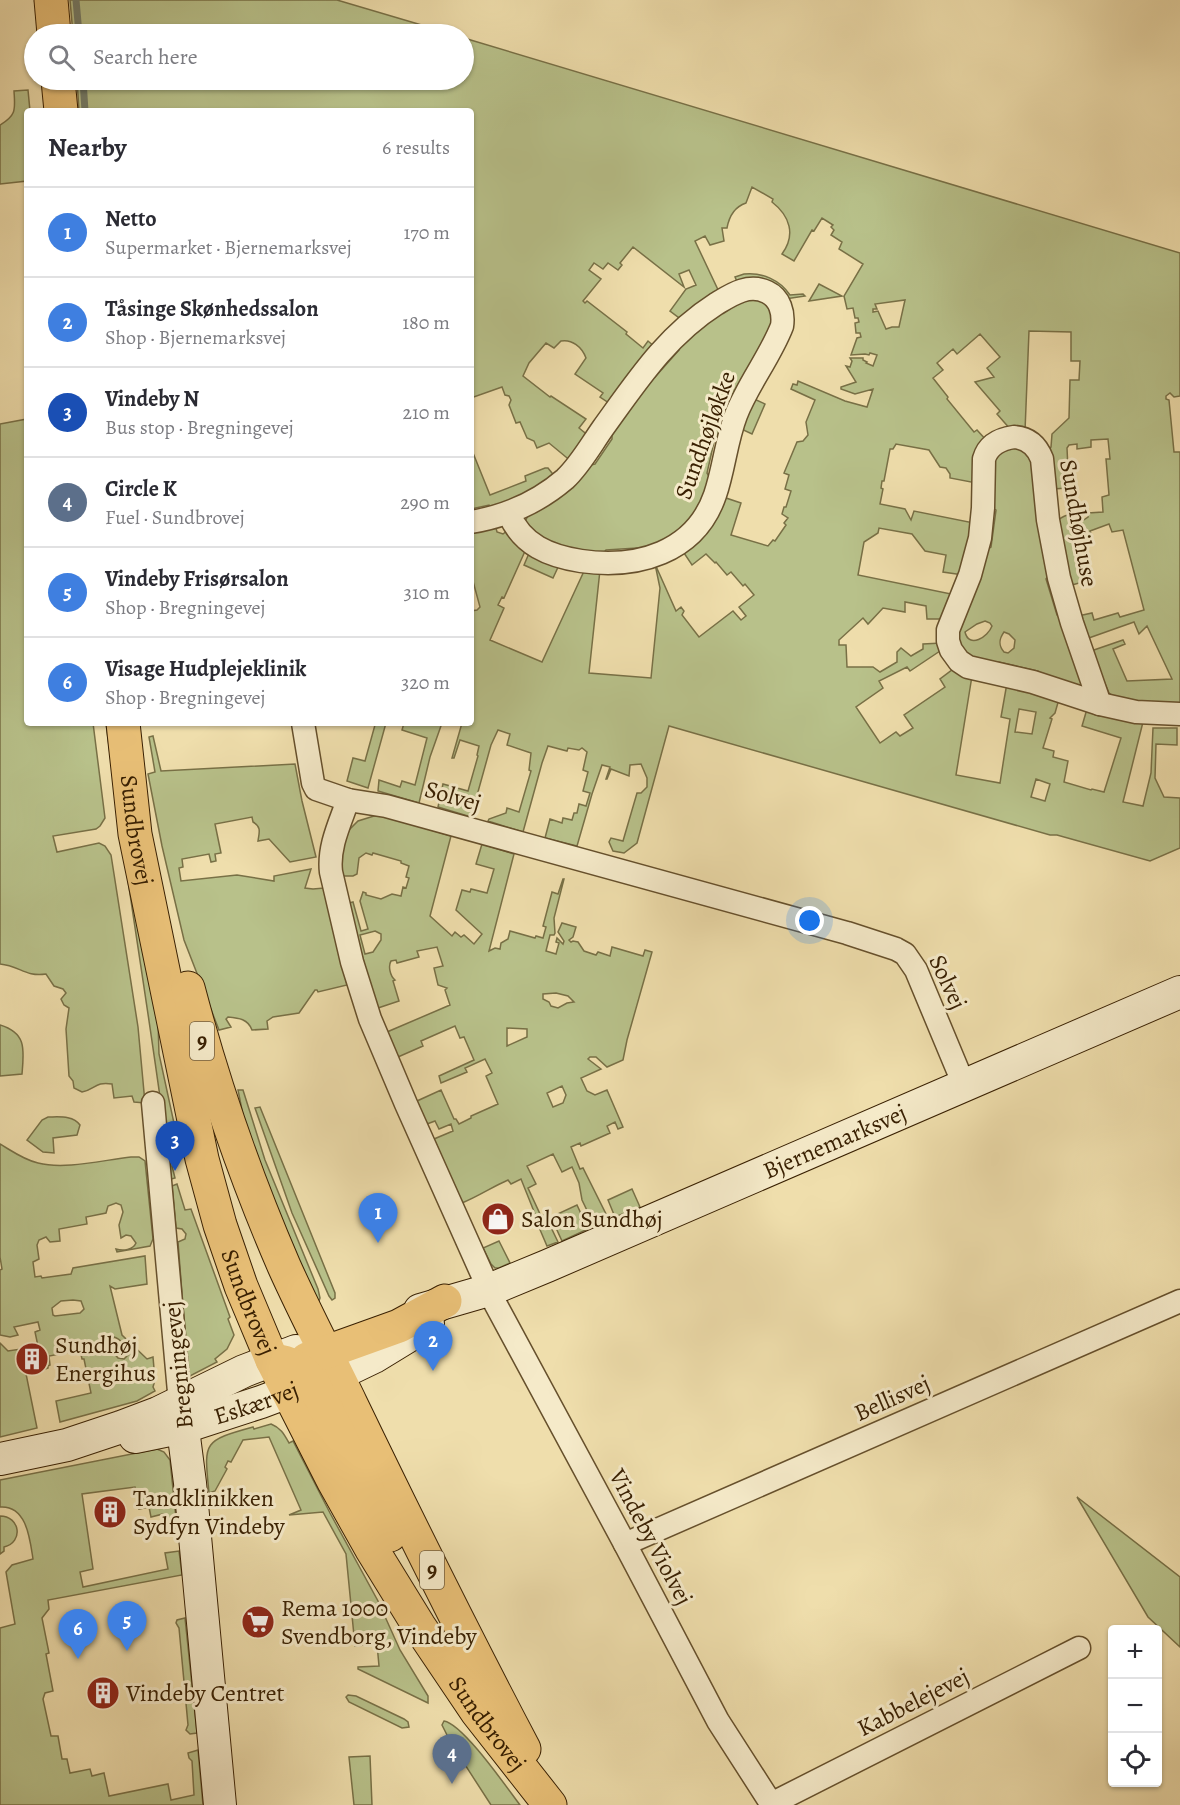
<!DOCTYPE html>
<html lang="en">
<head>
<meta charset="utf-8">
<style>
  :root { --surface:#fff; --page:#f7f7f7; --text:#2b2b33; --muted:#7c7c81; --line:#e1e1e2; --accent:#8f2418 }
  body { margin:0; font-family:Alegreya,serif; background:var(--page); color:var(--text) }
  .controls { position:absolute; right:18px; bottom:18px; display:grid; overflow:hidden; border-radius:6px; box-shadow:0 2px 4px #0004 }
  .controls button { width:54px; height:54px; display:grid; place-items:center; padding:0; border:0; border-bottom:2px solid var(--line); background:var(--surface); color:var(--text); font:30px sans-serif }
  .you { position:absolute; left:810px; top:921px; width:21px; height:21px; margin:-15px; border:4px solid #fff; border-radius:50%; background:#1a73e8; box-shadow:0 0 0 9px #1a73e833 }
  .badge { display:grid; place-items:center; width:39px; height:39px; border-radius:50%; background:var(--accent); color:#fff; font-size:20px; font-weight:700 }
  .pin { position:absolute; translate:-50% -50px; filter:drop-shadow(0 2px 3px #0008) }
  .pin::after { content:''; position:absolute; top:32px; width:21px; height:18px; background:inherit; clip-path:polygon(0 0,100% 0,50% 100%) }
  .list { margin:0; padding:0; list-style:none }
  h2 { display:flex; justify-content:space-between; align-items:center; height:78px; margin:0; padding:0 24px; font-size:26px }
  h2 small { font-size:20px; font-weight:400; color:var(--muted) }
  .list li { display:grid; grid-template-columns:39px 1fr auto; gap:18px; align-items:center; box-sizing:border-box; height:90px; padding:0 24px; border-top:2px solid var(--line) }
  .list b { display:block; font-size:22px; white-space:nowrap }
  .list p { margin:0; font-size:20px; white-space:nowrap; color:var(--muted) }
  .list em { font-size:20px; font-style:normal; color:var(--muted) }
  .icon { flex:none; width:33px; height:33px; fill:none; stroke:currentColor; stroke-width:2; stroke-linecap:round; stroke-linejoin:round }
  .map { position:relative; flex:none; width:1180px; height:1805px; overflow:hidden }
  .search { position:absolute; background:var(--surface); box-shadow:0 2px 4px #0004; left:24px; top:24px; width:450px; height:66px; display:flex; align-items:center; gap:15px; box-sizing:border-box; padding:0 21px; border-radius:33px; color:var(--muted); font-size:22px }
  .panel { position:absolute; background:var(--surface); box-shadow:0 2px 4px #0004; left:24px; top:108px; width:450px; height:618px; border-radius:6px }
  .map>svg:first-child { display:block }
</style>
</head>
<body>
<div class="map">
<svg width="1180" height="1805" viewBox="0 0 1180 1805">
  <rect width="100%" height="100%" fill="#efdeac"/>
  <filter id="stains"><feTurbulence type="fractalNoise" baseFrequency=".00333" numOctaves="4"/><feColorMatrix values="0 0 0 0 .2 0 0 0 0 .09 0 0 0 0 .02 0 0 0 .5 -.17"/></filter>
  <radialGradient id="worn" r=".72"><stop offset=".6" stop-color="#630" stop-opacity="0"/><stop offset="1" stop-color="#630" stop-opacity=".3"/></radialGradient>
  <!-- green -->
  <g fill="#b8c18a" stroke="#787046" stroke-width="1.5" fill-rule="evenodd">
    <polygon points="70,0 337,0 452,34 73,34"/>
    <path d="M464 38 1180 253V396L1174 397 1170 393 1166 396V399L1169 400 1174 452H1180V705C1162 704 1122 705 1109 693L1091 651 1123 640 1125 644 1113 649 1127 681 1172 679 1147 626 1139 634 1134 622 1086 639 1078 616 1092 613 1094 620 1118 613 1120 617 1144 610 1123 530 1112 532 1109 524 1090 531 1092 537 1079 541 1086 567 1080 569 1083 582 1068 586 1056 521C1066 515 1067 513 1078 517L1077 519 1078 520 1082 521 1088 517V513L1103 512 1102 497 1109 495 1106 459H1110L1108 439 1091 440V447L1077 449V444L1069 445 1067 448 1068 469 1066 470 1067 488 1053 489 1048 451 1051 447 1052 434 1069 418 1070 380H1079L1080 361H1071V332L1029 331 1025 431 1011 430 997 414 1000 411 975 382 994 377 987 368 1000 357 980 334 957 354 953 349 937 363 943 370 933 378 948 397 947 399 974 432 977 430 987 441 976 483 950 478V474L946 468 940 467 929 450 896 444 893 449H890L884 481H882L881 488 883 489 880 504 905 509 911 520 914 511 974 523 963 575 943 572 946 555 925 551 912 534 879 528 878 533 864 542 858 575 956 595 944 619H927L926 606 905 602V612L883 608 868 624 863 618 839 640V645H846L847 667H873L880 672 897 662V652L901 648 911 656 923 649V644L942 643 943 649 910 671 907 667 879 681 883 688 856 707 880 743 896 732 900 736 913 728 904 715 945 687 940 679 956 667 972 676 956 775 1000 783 1010 719 1001 717 1007 683 1059 699 1055 713 1050 718 1052 719 1043 748 1054 751 1053 757 1068 761 1064 782 1091 790 1092 789 1104 792 1121 738 1082 726 1087 709 1143 722 1123 802 1143 806 1151 773 1153 728H1177V745L1156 744 1155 778 1164 797 1180 798V848L1150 861 1057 835H1050L669 726 637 843 624 853 613 851 609 842 611 838 623 841 637 793H641L647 787V778L641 764 630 765 629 776 611 769 607 779H606L610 767 602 765 592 794 577 846 545 838 550 819 562 823 563 818 572 820 574 813H577L579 804 586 806 590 793 583 791 588 772 583 770 587 752 582 748 579 750 568 748 567 751 548 746 542 763 523 832 488 821 489 819 506 813 507 808 519 812 531 771 529 770 531 753 507 745 510 734 498 730 491 745 471 817 438 807 443 784 468 791 478 756 477 755 479 746 460 740 454 758H452L462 723H471V611L477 610 480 607 471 574V533L496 528 497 532 503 534 508 530 526 549 504 598 502 597 498 605 504 608 490 640 542 662 585 569 600 570 589 673 651 678 660 588 655 564 676 611 681 607 684 611 682 615 699 637 733 611 741 620 746 616 739 607 754 595 745 584 743 586 731 572 727 575 716 562 715 563 706 554 692 565 682 550 723 497 741 503 731 535 768 546 773 540 775 541 786 525 784 523 788 518 782 514 784 507H786L791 491 785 489 789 475 784 473 797 442 803 441 808 435 806 422 815 400 791 389 793 384 797 385 798 381 845 401 867 407 873 389 855 394 841 389V387L856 382 846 366 850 367 852 361 850 358H863V360L867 362 866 363 873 366 877 355 870 353 869 355 865 354 851 355 857 338 861 337 860 333H856L855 323 859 322 858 318H855L853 308 847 309 844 296 863 264 839 249 842 242 831 235 834 230 831 227 833 225 822 218 814 231 812 230 794 261 782 254C796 235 790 216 772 202L773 199 752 187 746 203C734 207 729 217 727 228H722L724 241 710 245 705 236 695 241 720 294 682 320 670 311 686 289 696 285 689 270 679 274 684 287 633 247 620 263 622 265 618 270 608 263 603 269 594 263 589 270 601 279 583 301 585 303 587 301 627 332 626 334 643 348 648 341 655 347 612 405 600 397 603 393 575 374 586 358C582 347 572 339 561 341L554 348 546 343 529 363 523 376 550 397 551 396 586 419 579 428 590 437 572 462 549 443 537 448 534 441 527 438 520 422 516 423 509 405 511 400 509 396 505 395 502 387 471 398V111H79L77 80H464ZM905 300 899 327H892L886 329 878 311 873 312V309H877L875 304ZM1019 709 1036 712 1032 734 1015 732ZM1036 779 1050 784 1045 801 1031 797Z"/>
    <path d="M28 90 30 111H27V181L0 184V125C17 115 15 109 14 91Z"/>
    <path d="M744 274C762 272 780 280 790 295L803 294 805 296 785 299 738 284 735 277Z"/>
    <polygon points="819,284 842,296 809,301"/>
    <polygon points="761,298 775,316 723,435 714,442 707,473 712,481 687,527 644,552 637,548 606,550 601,556 543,542 525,522 529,513 586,466 595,464 612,439 612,431 649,378 655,377 679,350 678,343 733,303"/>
    <polygon points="752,398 765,404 752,434 739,428"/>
    <path d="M27 419V723H93L105 818 100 826 96 829 53 836 57 852 99 843 105 846 111 855 138 1027 145 1103 134 1102 132 1096 114 1098 112 1084C95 1081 95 1090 82 1092L74 1088 73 1081 69 1076 66 1029 69 1008 64 1005 61 999 66 993 63 989 54 986 46 974C25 977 20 966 0 964V424Z"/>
    <path d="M1007 446 1029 451 1051 573 1046 579 1057 615 1063 618 1083 684 1075 688 1039 677 1038 671 999 662 993 665 963 655 956 629 985 551 991 547 996 510 990 506V465ZM985 621 990 623 992 626C988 637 969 649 965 632L977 624ZM1004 632 1009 634 1015 640 1014 648 1008 653 1004 652C998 645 999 639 1004 632Z"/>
    <polygon points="471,448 490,495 526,481 525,476 545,468 548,468 556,478 491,510 489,505 471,509"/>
    <polygon points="530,551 560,563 553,578 524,565"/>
    <path d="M106 723H107L157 991 159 1054 177 1137 172 1139 178 1162 172 1166 175 1178 171 1179C152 1026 125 875 106 723Z"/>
    <polygon points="373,723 386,723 368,788 347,781 353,758 365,761 375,725"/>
    <polygon points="404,723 442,723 430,757 419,803 378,791 379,780 400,787 402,781 415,785 427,738 402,730"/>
    <path d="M153 736 161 771 295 764 302 801 316 857 290 862 269 839 258 841C259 833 262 827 253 822L252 817 215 824 221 853 215 854 216 861 211 862 209 854 182 859 183 867 179 868 181 881 237 875 274 881V876L311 869 305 888 313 889 324 888 347 985 318 992 317 990H315L299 1013 273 1017 267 1021 268 1029 252 1030C248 1019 239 1018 228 1017L226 1019 231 1027 219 1030 184 940 162 846 148 774 155 772 149 737Z"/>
    <path d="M374 816H385L451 836 430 916 452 936 455 932 461 937 464 935 474 944 482 934 456 910 462 890 470 892 471 889 487 893 494 869 476 864 482 844 514 854 489 951 495 948 500 949 501 943 508 939 510 931 535 938 536 936 543 938 546 927 543 926 552 892 558 894 563 879H564L554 918 555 933 554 935H550L546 951 556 954 559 943 556 942 557 938 563 944 564 941 558 932 562 923 576 927 573 937 569 940 571 942 573 941 578 942 584 951 596 955 598 952 610 956 612 947 643 956 645 950 652 952 627 1040 623 1060 607 1067 596 1057H590L588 1059 601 1069 581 1078 587 1091 595 1095 607 1090 623 1127 618 1129 615 1122 607 1126 610 1133 581 1146 580 1143 571 1147 580 1169 583 1168 609 1220 595 1227 582 1200 579 1183 572 1167 562 1172 553 1154 527 1166 536 1184 528 1188 541 1216 545 1215 558 1242 547 1246 538 1225 539 1224 521 1179 511 1184 508 1180C492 1187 479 1196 462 1203L434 1139 453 1131 451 1124 439 1129 435 1121 427 1124 417 1101 441 1090 454 1119H456L459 1124 471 1118V1116L498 1104 486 1076 492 1073 485 1059 465 1068 467 1072 441 1083 439 1076 474 1060 464 1037 460 1038 455 1026 421 1041 423 1046 398 1057 387 1032 450 1005 445 990 447 988 438 985 434 968 443 966 437 947 417 951 419 957 397 963 396 960 391 961C388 966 390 976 395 980L393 981 399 1001 378 1008 365 967 349 903 353 902 361 931 368 929 360 901 363 892 366 893V895L381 899 392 894 401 896 403 887 406 888 409 878 406 877 409 866 401 863V861L373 853 372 855 366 853 359 858 357 874 353 876H342L338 861 349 830 358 821ZM375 931 381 934V940L373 952 365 954 360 935ZM556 993 568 996 574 1002 567 1003 558 1008 551 1006 549 1002 543 999V994ZM507 1028 527 1029V1037L507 1046ZM562 1086 566 1095 563 1103 553 1107 547 1093Z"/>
    <path d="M0 1025C27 1033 24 1050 22 1074L0 1076Z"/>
    <polygon points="238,1090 243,1090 265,1160 318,1289 320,1298 319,1301 314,1303 252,1160"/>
    <polygon points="260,1107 335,1293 335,1298 332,1300 329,1296 292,1213 255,1108"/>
    <path d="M48 1117C59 1117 73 1115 80 1125L77 1135 53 1138 54 1153 43 1152 27 1140 42 1120Z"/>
    <path d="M0 1144C12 1151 24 1160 38 1163 65 1170 103 1160 131 1157H139L145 1161 153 1239 150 1246 117 1252 116 1249C123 1251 133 1250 136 1243L131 1236 126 1235 121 1238 119 1225 123 1212 121 1205 116 1203 108 1206 106 1213 86 1217 87 1224 59 1229 60 1241 50 1242 46 1237 39 1240 37 1245 39 1259 33 1262 35 1277 41 1276 42 1278 71 1274 73 1268 145 1256 147 1284 115 1289 110 1286 122 1335 147 1359 153 1357 155 1380 153 1387 155 1391 137 1401 60 1422 56 1401 91 1393 84 1359H82L80 1350 49 1356 50 1365 48 1366V1368L43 1370 35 1332 40 1330 38 1322 14 1327 18 1335 10 1337 0 1335V1270L2 1269 0 1257ZM73 1300 81 1301 84 1309 80 1313 55 1316 53 1315 52 1308 61 1301ZM114 1337C121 1339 127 1348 129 1354L124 1359 118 1358 113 1352 111 1343Z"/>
    <polygon points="177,1184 185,1210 191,1209 230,1317 228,1319 234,1335 227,1349 215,1359 217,1362 190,1376 188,1371 178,1242 185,1239 186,1234 182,1229 176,1228 172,1186"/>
    <polygon points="632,1189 640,1207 615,1217 608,1200"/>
    <polygon points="577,1205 588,1229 562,1241 551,1217"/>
    <polygon points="499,1241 510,1263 499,1268 495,1268 491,1264 483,1248"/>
    <polygon points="0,1343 8,1351 21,1349 37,1428 0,1437"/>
    <path d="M271 1424C281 1428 284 1434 289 1443L293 1441 330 1513 378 1601 400 1650 428 1696V1703L358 1669V1667L379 1666 377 1644 355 1646 346 1554 323 1512 289 1515 301 1510 269 1437 243 1440 231 1462 228 1461 225 1467 227 1469 215 1491 209 1493C204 1442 202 1441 253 1427L254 1429Z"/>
    <path d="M157 1449 164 1452 170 1460 177 1528 167 1530 163 1514 151 1517 149 1507 139 1509 135 1487 82 1494 93 1569 80 1572 83 1587 168 1569 165 1553 179 1551 182 1575 48 1600 49 1609 42 1618 49 1653 46 1654 53 1691 45 1693 43 1699 51 1736H58L62 1759H67L70 1773 90 1769 92 1776 104 1773 109 1796 168 1784 171 1800 194 1795 192 1761 189 1758 188 1753 198 1750 203 1805H0V1628L15 1624 6 1572 12 1565 33 1559C30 1540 27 1505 0 1507V1480Z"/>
    <polygon points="1077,1497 1180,1577 1180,1647 1148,1617"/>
    <path d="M0 1516C20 1516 24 1542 4 1547V1551L0 1554Z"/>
    <polygon points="185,1618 197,1733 190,1734 186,1730 188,1725 179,1628 176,1623 177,1620"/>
    <polygon points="348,1695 356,1696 404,1719 408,1722 409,1727 402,1728 349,1702 346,1697"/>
    <path d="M444 1721C463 1724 507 1788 520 1805H491L451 1743 442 1725Z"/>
    <polygon points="370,1756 372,1805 354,1805 349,1757"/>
  </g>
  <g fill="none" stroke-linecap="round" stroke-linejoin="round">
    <!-- stream -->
    <g stroke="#747d6a" stroke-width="7">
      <polyline points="76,0 79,34"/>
      <polyline points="83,80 85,111"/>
    </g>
    <!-- street casing -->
    <g stroke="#66502c" stroke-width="25">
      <g id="street">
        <path d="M1014 437C1028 438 1037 446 1042 459L1048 520 1059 578 1072 623 1100 704 1033 682 968 667 959 661 951 650 948 641V630L970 575 980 538 983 508 984 459C988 445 1000 439 1014 437Z"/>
        <path d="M471 522C507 516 537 503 565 479 580 465 591 445 603 428 637 381 666 336 716 304 731 295 748 283 767 292 780 298 784 313 782 326 770 357 748 384 736 415 726 441 724 469 715 495 695 553 637 569 581 561 549 556 522 545 509 514"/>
        <polyline points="1100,704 1136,712 1180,714"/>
        <polyline points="303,723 313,783 316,789 348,800 386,806 847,933 896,949 905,954 916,970 964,1085"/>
        <path d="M348 800C340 823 328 847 331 872L352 962 370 1019 406 1104 495 1303 625 1544 718 1721 772 1805"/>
        <polyline points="153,1103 180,1403"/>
        <polyline points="625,1544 1180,1301"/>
        <polyline points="771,1804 1079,1648"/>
      </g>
    </g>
    <!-- secondary casing -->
    <g stroke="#392002" stroke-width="34">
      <g id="secondary">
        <path id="s1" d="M420 1310 489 1290 547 1266 1180 992"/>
        <polyline points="180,1406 190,1483 220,1805"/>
        <path id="s2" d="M135 1437 184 1427 261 1402 349 1369 374 1357 428 1324"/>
        <polyline points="0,1459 67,1445 121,1427 158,1413 244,1371 296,1351"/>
      </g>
    </g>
    <!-- primary casing -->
    <g stroke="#392002" stroke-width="35">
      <g id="primary">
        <polyline points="51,0 54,34"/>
        <polyline points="58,80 61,111"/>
        <path id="s3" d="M123 723 135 834 202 1159 220 1225 241 1286 272 1360 334 1482 371 1548 419 1626 477 1712 550 1805"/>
        <path d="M188 988C213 1083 245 1176 284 1266 305 1313 329 1358 351 1404 407 1520 464 1635 524 1749"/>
        <polyline points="307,1359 399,1326 445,1301"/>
        <path d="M272 1360C290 1362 302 1368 313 1383L390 1535"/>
      </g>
    </g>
    <!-- street -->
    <use href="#street" stroke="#f5eac9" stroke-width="22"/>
    <!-- secondary -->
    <use href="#secondary" stroke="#f5eac9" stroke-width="32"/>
    <!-- primary -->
    <use href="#primary" stroke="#e8bf76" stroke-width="33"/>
  </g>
  <!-- icons -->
  <defs>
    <g id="shop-disc" transform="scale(1.725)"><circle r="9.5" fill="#8f2418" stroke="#f5eac9"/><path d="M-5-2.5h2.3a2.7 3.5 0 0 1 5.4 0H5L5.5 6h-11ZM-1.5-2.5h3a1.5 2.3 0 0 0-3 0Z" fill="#fff"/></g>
    <g id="building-disc" transform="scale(1.725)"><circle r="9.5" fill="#8f2418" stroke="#f5eac9"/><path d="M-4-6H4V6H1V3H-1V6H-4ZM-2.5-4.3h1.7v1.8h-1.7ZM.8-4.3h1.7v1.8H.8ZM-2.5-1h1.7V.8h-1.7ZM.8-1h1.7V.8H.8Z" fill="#fff"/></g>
    <g id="supermarket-disc" transform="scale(1.725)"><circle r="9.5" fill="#8f2418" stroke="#f5eac9"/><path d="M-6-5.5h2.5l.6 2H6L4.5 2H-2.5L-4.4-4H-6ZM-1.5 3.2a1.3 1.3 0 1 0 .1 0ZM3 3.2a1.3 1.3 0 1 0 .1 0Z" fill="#fff"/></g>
  </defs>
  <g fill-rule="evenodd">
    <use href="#shop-disc" x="498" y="1219"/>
    <use href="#building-disc" x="32" y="1359"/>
    <use href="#building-disc" x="110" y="1512"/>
    <use href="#supermarket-disc" x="258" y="1622"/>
    <use href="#building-disc" x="103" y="1693"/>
  </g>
  <g text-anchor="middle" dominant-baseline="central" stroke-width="6" stroke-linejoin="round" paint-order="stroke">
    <!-- shield labels -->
    <g fill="#f5eac9" stroke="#715d3e" stroke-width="1.5">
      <rect x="190" y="1022" width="24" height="38" rx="4.5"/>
      <rect x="420" y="1551" width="24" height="38" rx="4.5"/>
    </g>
    <g font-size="22" font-weight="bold" fill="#392002">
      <text x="202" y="1041">9</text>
      <text x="432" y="1570">9</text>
    </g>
    <!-- street labels -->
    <g font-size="24" fill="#392002" stroke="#f5eac9">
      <text transform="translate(705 435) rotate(-70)">Sundhøjløkke</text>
      <text transform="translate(1079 523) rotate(80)">Sundhøjhuse</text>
      <text transform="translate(453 796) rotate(16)">Solvej</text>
      <text stroke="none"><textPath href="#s3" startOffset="108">Sundbrovej</textPath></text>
      <text transform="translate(948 982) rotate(65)">Solvej</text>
      <text stroke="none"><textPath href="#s1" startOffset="448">Bjernemarksvej</textPath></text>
      <text stroke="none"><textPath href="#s3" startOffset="594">Sundbrovej</textPath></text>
      <text transform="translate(178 1365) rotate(-96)">Bregningevej</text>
      <text transform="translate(892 1398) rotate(-24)">Bellisvej</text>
      <text stroke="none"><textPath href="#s2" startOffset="126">Eskærvej</textPath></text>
      <text transform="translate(651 1537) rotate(62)">Vindeby Violvej</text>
      <text transform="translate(913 1702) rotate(-27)">Kabbelejevej</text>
      <text stroke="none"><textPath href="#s3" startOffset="1080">Sundbrovej</textPath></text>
    </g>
    <!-- poi labels -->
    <g font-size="24" fill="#392002" stroke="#f5eac9" text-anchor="start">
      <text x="521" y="1219">Salon Sundhøj</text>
      <text x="55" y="1345">Sundhøj<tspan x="55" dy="28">Energihus</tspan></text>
      <text x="133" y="1498">Tandklinikken<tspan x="133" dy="28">Sydfyn Vindeby</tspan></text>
      <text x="281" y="1608">Rema 1000<tspan x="281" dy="28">Svendborg, Vindeby</tspan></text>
      <text x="126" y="1693">Vindeby Centret</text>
    </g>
  </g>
  <rect width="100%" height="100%" filter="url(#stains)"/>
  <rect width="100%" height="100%" fill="url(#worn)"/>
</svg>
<div class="controls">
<button>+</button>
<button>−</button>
<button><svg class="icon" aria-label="locate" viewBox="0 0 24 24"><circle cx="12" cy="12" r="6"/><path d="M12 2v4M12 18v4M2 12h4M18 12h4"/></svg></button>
</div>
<div class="you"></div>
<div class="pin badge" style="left:378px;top:1243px;background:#3f7fe0">1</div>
<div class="pin badge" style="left:433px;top:1371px;background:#3f7fe0">2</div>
<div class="pin badge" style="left:175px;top:1171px;background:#1a4fb4">3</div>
<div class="pin badge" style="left:452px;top:1784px;background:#5c6f8a">4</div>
<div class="pin badge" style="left:127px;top:1651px;background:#3f7fe0">5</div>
<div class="pin badge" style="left:78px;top:1659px;background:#3f7fe0">6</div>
<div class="search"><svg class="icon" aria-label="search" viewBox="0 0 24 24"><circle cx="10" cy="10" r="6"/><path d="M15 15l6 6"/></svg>Search here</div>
<section class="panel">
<h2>Nearby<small>6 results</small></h2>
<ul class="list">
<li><span class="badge" style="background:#3f7fe0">1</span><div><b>Netto</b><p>Supermarket · Bjernemarksvej</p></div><em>170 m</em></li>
<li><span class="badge" style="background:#3f7fe0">2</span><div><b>Tåsinge Skønhedssalon</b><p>Shop · Bjernemarksvej</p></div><em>180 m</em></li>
<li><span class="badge" style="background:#1a4fb4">3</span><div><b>Vindeby N</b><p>Bus stop · Bregningevej</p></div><em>210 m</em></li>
<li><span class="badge" style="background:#5c6f8a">4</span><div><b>Circle K</b><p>Fuel · Sundbrovej</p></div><em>290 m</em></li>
<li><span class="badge" style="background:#3f7fe0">5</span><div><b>Vindeby Frisørsalon</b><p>Shop · Bregningevej</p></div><em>310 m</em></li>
<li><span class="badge" style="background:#3f7fe0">6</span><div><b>Visage Hudplejeklinik</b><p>Shop · Bregningevej</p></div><em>320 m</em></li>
</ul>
</section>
</div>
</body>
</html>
